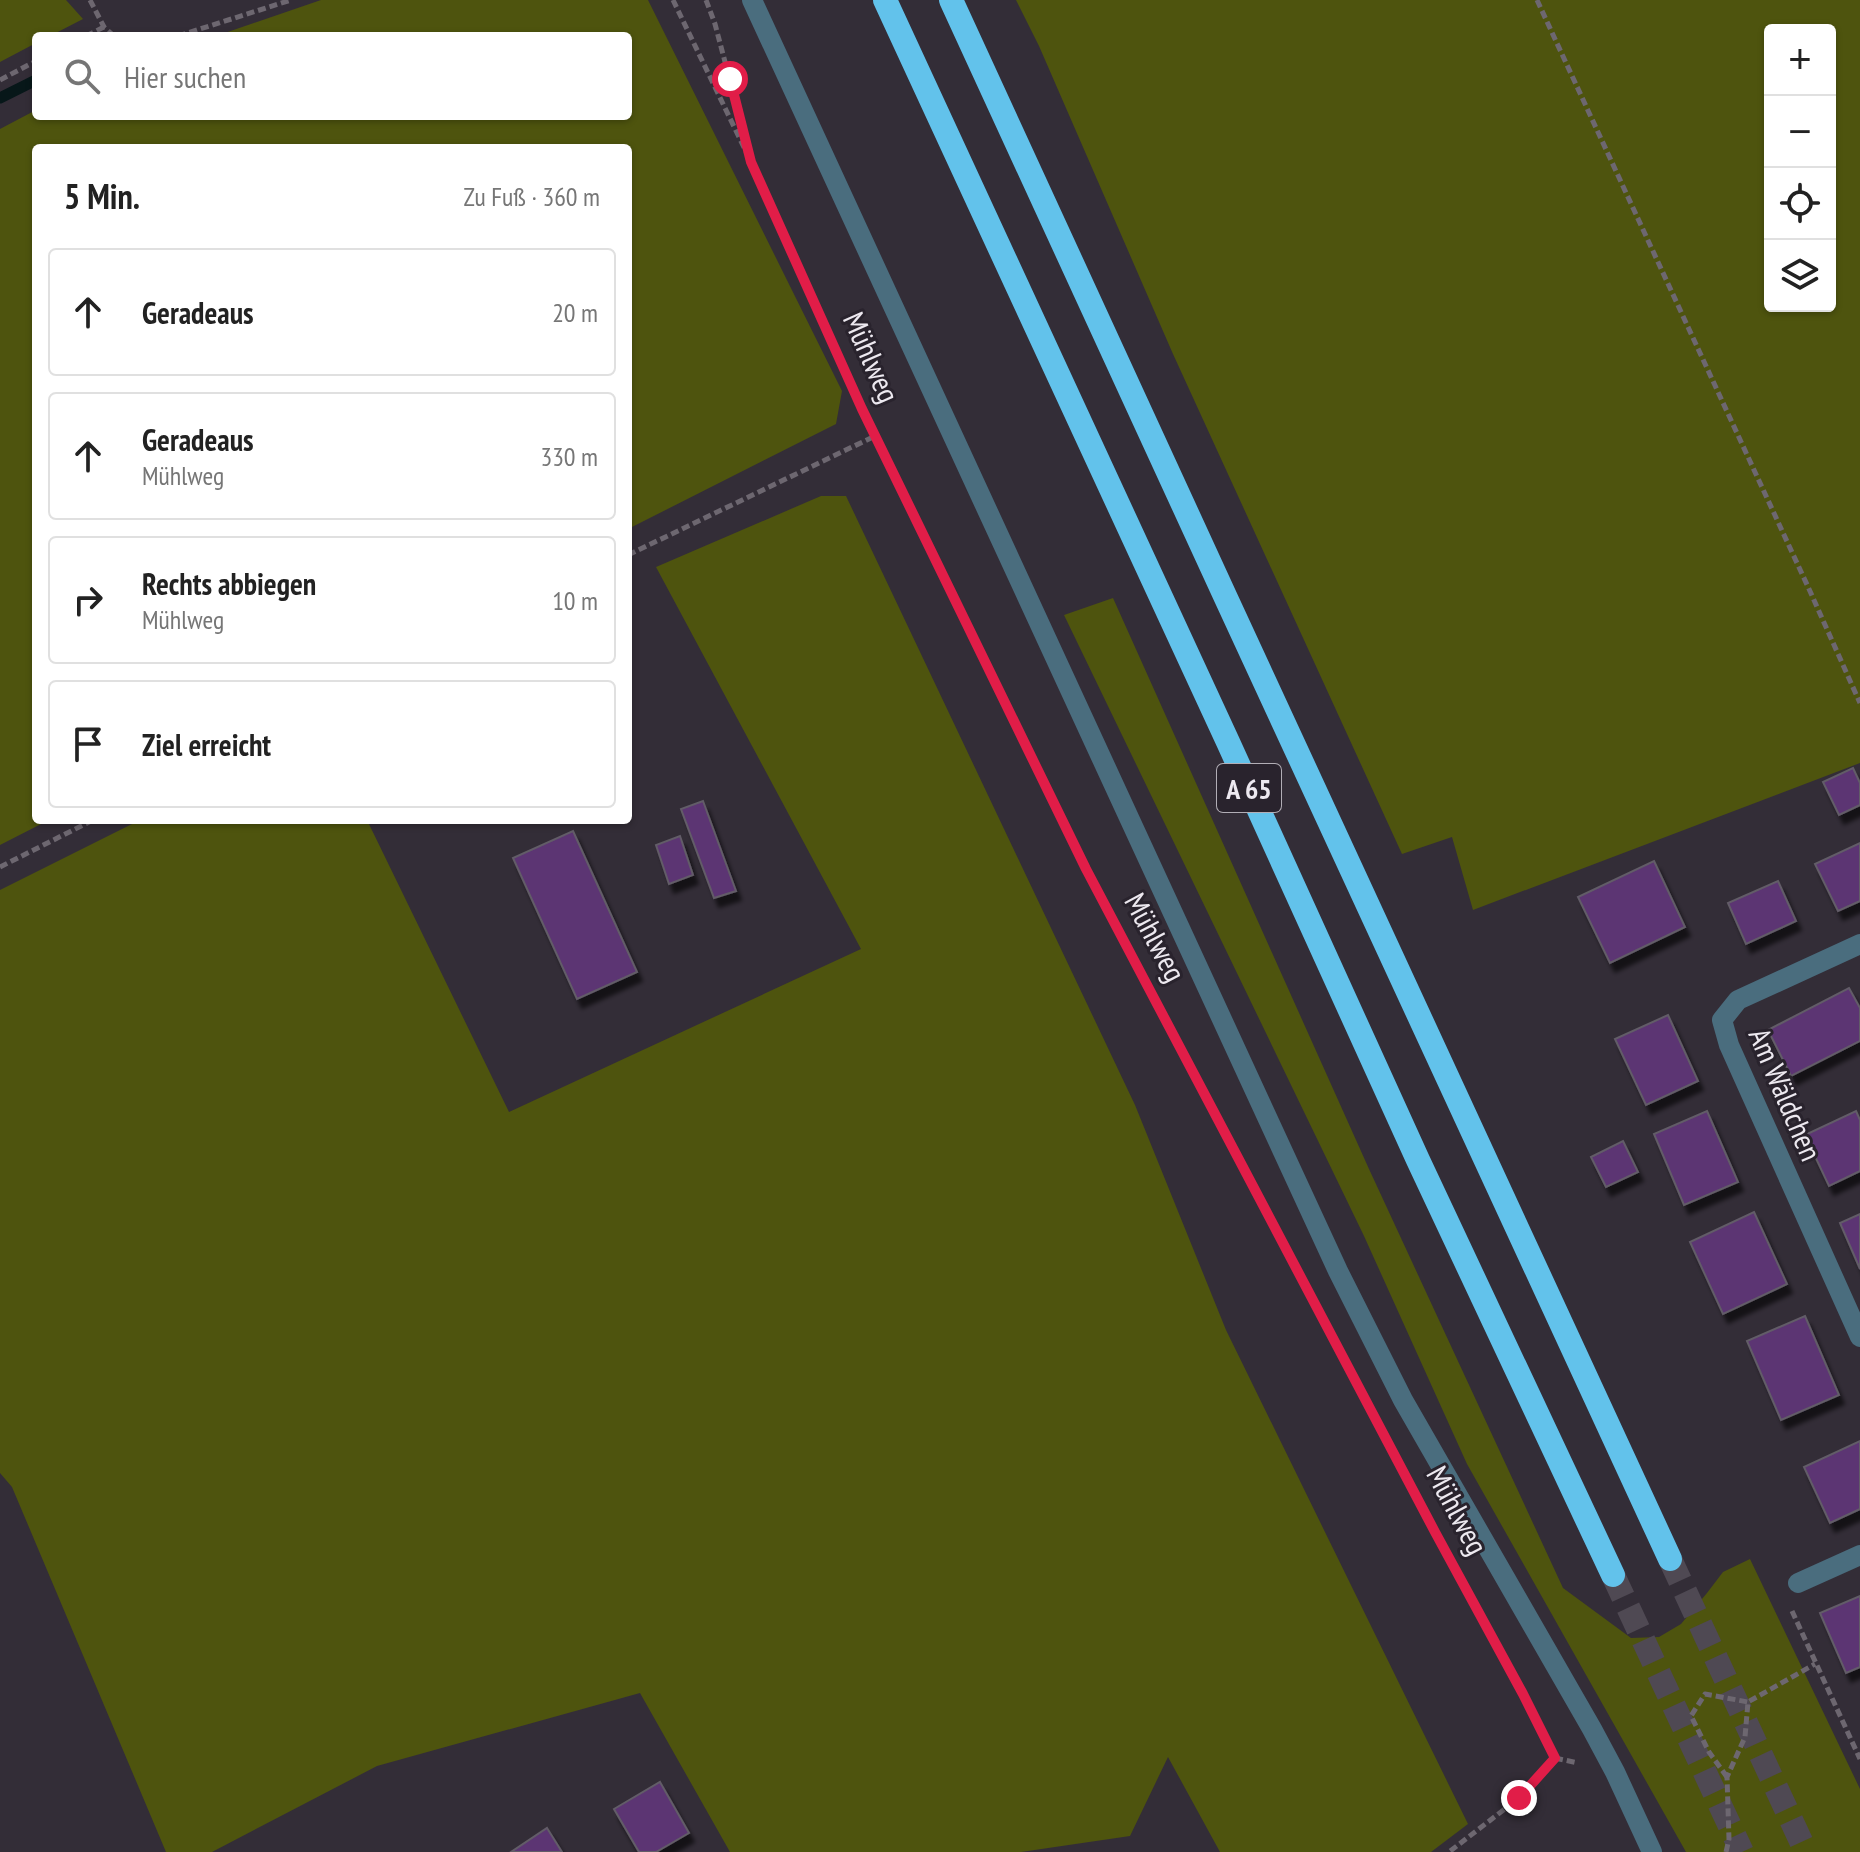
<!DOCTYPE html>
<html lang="de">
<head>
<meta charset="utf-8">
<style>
  :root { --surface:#fff; --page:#f2f2f2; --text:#222; --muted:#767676; --line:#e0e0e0 }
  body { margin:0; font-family:"PT Sans Narrow",sans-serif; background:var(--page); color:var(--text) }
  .controls { position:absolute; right:24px; top:24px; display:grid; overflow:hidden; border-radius:8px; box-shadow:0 2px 6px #0004 }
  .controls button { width:72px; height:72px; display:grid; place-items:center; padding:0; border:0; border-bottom:2px solid var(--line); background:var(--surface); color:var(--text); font:40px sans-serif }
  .stop { position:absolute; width:24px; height:24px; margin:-18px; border:6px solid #e11d48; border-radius:50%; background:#fff }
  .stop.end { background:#e11d48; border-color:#fff; box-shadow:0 2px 8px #0008 }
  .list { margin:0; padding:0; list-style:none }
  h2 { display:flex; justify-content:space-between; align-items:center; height:104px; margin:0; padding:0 32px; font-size:34px }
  h2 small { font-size:26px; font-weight:400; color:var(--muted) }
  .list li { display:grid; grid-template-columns:52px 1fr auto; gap:24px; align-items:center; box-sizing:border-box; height:128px; margin:0 16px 16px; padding:0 16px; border:2px solid var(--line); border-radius:8px }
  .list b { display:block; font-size:30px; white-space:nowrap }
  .list p { margin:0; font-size:26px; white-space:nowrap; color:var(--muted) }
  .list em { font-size:26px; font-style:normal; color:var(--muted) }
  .icon { flex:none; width:44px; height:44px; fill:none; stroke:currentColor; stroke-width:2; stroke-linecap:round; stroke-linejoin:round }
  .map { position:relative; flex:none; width:1860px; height:1852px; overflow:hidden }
  .search { position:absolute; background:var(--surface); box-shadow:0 2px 6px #0004; left:32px; top:32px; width:600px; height:88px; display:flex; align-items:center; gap:20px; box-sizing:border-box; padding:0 28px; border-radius:8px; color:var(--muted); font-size:30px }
  .panel { position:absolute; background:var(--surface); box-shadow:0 2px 6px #0004; left:32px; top:144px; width:600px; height:680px; border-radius:8px }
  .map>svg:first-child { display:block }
</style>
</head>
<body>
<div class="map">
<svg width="1860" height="1852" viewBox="0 0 1860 1852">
  <defs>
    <filter id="shadow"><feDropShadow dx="5" dy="9" stdDeviation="2" flood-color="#0009"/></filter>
  </defs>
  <rect width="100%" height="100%" fill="#332d37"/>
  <!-- green -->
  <g fill="#4e540e" fill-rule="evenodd">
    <polygon points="0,0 66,0 83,19 50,36 36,36 36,43 0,62"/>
    <polygon points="321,0 648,0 842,391 836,424 628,529 628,148 36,148 36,820 49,820 0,845 0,129 36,110 36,116 628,116 628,36 216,36"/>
    <path d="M1016 0H1860V763L1473 910 1452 837 1402 854 1173 354 1039 46ZM1770 30H1830V306H1770Z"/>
    <polygon points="821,496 846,496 1135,1105 1226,1330 1468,1824 1431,1852 1220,1852 1168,1757 1130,1836 1021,1852 730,1852 640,1693 377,1766 212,1852 166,1852 12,1487 0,1473 0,890 140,820 367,820 509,1112 861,949 656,567"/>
    <polygon points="1113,598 1369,1169 1563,1588 1631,1638 1659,1637 1681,1624 1707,1593 1723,1572 1750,1559 1860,1789 1860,1852 1686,1852 1467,1464 1364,1236 1064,615"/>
  </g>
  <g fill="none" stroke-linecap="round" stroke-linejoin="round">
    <!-- stream -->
    <polyline stroke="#071719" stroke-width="11" points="0,98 36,80"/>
  </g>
  <!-- building -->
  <g fill="#5b3573" stroke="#625c67" stroke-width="2" filter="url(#shadow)">
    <polygon points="1853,768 1860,783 1860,805 1839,815 1823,782"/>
    <polygon points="703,801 736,891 714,898 681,809"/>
    <polygon points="573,831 637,972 577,999 513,858"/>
    <polygon points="680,836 693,875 669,884 656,845"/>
    <polygon points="1860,843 1860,901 1838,911 1815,864"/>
    <polygon points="1654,861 1685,927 1610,963 1578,897"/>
    <polygon points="1778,881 1796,921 1746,944 1728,903"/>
    <polygon points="1849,988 1860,1008 1860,1041 1791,1076 1768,1030"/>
    <polygon points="1668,1015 1698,1081 1646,1105 1615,1039"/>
    <polygon points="1707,1111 1738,1182 1684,1205 1654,1134"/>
    <polygon points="1856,1111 1860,1120 1860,1171 1829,1186 1805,1135"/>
    <polygon points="1623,1141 1638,1172 1606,1187 1591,1157"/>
    <polygon points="1754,1212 1787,1284 1723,1314 1690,1242"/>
    <polygon points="1860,1214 1860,1269 1840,1223"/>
    <polygon points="1805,1316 1839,1395 1781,1420 1747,1341"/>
    <polygon points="1860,1441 1860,1509 1830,1523 1804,1467"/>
    <polygon points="1860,1596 1860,1667 1846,1673 1820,1613"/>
    <polygon points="660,1782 689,1833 656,1852 639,1852 614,1809"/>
    <polygon points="547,1828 562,1852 511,1852"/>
  </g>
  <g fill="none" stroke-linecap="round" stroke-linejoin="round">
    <!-- motorway-tunnel -->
    <g stroke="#4f4953" stroke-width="24" stroke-dasharray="24 12" stroke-linecap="butt">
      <polyline points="1670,1559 1806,1852"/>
      <polyline points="1613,1575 1742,1852"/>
    </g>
    <!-- path -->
    <g stroke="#6d6770" stroke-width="5" stroke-dasharray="8 4" stroke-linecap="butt">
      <polyline points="90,0 104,27 114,36"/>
      <polyline points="673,0 751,162 875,436 1086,869 1435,1532 1523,1694 1555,1758 1519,1798 1449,1852"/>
      <polyline points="706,0 715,24 748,149"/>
      <polyline points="1537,0 1809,589 1860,703"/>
      <polyline points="86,36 104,27"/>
      <polyline points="178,36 291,0"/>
      <polyline points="0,80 36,61"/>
      <polyline points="628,555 875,436"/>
      <polyline points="0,867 93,820"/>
      <polyline points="1792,1611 1860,1759"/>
      <polyline points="1555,1758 1578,1763"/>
      <polyline points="1727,1777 1709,1752 1691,1716 1705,1694 1748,1702"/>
      <polyline points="1726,1852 1729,1839 1727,1777 1745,1737 1748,1702 1815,1664"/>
    </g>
    <!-- minor -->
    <g stroke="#4a6d7e" stroke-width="20">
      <polyline points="1860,944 1738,1000 1722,1020 1729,1045 1860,1337"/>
      <polyline points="1798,1583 1860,1555"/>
    </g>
    <!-- tertiary -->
    <polyline stroke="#4a6d7e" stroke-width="20" points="752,0 1338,1271 1403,1400 1592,1729 1615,1772 1652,1852"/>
    <!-- motorway -->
    <g stroke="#62c2eb" stroke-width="24">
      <polyline points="885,0 1228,742 1418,1160 1613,1575"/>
      <path d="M951 0C1188 521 1432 1038 1670 1559"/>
    </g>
  </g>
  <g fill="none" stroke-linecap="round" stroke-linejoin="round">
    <!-- route -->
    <polyline stroke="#e11d48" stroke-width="10" points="730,79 751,162 862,409 1086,869 1435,1532 1523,1694 1555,1758 1519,1798"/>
  </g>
  <g text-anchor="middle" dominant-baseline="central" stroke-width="6" stroke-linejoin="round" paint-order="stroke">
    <!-- shield labels -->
    <rect fill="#29232d" stroke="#b2aeb6" stroke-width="2" x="1217" y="764" width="64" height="48" rx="6"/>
    <g font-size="28" font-weight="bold" fill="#ede9f0">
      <text x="1249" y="788">A 65</text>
    </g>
    <!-- street labels -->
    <g font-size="30" fill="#ede9f0" stroke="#29232d">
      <text transform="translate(872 357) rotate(66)">Mühlweg</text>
      <text transform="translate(1156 937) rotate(62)">Mühlweg</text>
      <text transform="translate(1786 1094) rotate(67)">Am Wäldchen</text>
      <text transform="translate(1458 1510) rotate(62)">Mühlweg</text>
    </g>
  </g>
</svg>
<div class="controls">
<button>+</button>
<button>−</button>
<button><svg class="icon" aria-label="locate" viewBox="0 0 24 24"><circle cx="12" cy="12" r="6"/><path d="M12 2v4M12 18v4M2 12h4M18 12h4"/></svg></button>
<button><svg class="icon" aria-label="layers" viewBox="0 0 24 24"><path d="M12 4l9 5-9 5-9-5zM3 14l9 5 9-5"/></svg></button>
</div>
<div class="stop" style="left:730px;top:79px"></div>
<div class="stop end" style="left:1519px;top:1798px"></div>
<div class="search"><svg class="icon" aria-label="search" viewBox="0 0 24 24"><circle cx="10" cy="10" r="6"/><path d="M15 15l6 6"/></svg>Hier suchen</div>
<section class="panel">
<h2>5 Min.<small>Zu Fuß · 360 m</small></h2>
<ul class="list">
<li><svg class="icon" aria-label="ahead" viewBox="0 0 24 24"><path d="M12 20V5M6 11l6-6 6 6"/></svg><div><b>Geradeaus</b></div><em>20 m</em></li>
<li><svg class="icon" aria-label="ahead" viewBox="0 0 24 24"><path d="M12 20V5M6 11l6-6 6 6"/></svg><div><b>Geradeaus</b><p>Mühlweg</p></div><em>330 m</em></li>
<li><svg class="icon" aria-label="right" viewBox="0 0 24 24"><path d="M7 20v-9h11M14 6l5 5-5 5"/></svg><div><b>Rechts abbiegen</b><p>Mühlweg</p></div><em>10 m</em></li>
<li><svg class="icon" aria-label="arrive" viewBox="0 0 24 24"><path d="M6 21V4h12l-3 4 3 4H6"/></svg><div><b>Ziel erreicht</b></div></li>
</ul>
</section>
</div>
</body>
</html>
